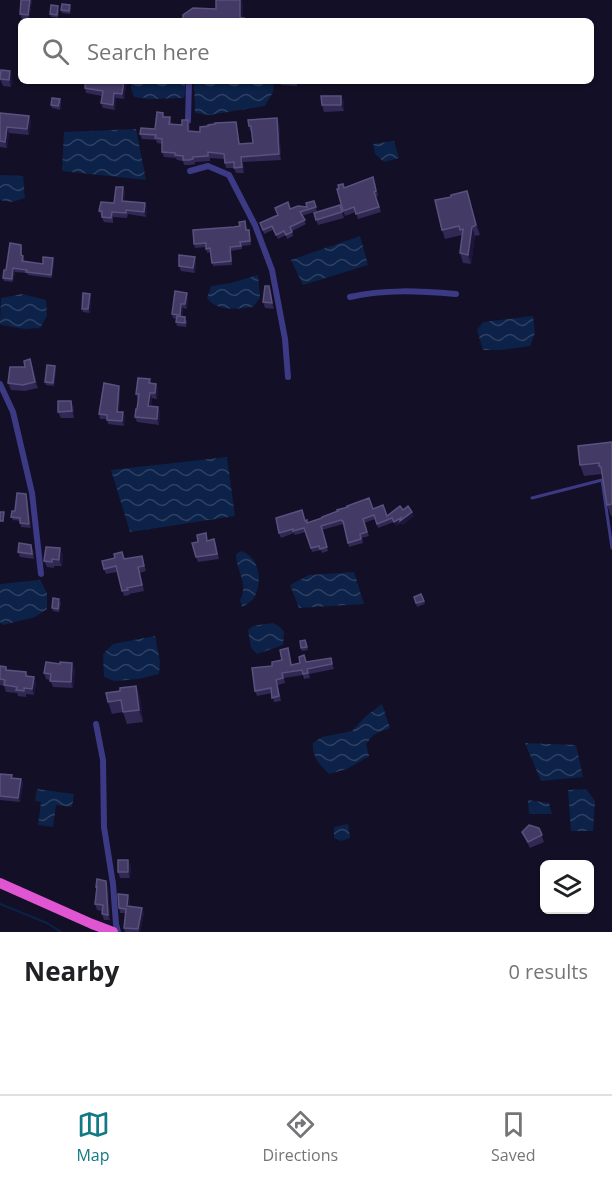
<!DOCTYPE html>
<html lang="en">
<head>
<meta charset="utf-8">
<style>
  :root { --surface:#fff; --page:#f6f6f6; --text:#202124; --muted:#757577; --line:#e0e0e0; --accent:#127987 }
  body { margin:0; font-family:"Open Sans",sans-serif; background:var(--page); color:var(--text) }
  .controls { position:absolute; right:18px; bottom:18px; display:grid; overflow:hidden; border-radius:9px; box-shadow:0 2px 4px #0004 }
  .controls button { width:54px; height:54px; display:grid; place-items:center; padding:0; border:0; border-bottom:2px solid var(--line); background:var(--surface); color:var(--text); font:30px sans-serif }
  .list { margin:0; padding:0; list-style:none }
  h2 { display:flex; justify-content:space-between; align-items:center; height:78px; margin:0; padding:0 24px; font-size:26px }
  h2 small { font-size:20px; font-weight:400; color:var(--muted) }
  .icon { flex:none; width:33px; height:33px; fill:none; stroke:currentColor; stroke-width:2; stroke-linecap:round; stroke-linejoin:round }
  .map { position:relative; flex:none; width:612px; height:932px; overflow:hidden }
  .search { position:absolute; background:var(--surface); box-shadow:0 2px 4px #0004; left:18px; right:18px; top:18px; height:66px; display:flex; align-items:center; gap:15px; box-sizing:border-box; padding:0 21px; border-radius:9px; color:var(--muted); font-size:22px }
  .sheet { height:162px; background:var(--surface) }
  nav { display:flex; justify-content:space-around; align-items:center; box-sizing:border-box; height:84px; border-top:2px solid var(--line); background:var(--surface); font-size:16px; color:var(--muted) }
  nav a { display:grid; justify-items:center; gap:3px }
  nav .on { color:var(--accent) }
  .map>svg:first-child { display:block }
</style>
</head>
<body>
<div class="map">
<svg width="612" height="932" viewBox="0 0 612 932">
  <defs>
    <pattern id="water-waves" width="16" height="10" patternUnits="userSpaceOnUse" patternTransform="scale(1.5)"><rect width="16" height="10" fill="#0c2248"/><path d="M0 5q4-4 8 0t8 0" fill="none" stroke="#2f4163"/></pattern>
  </defs>
  <rect width="100%" height="100%" fill="#130f26"/>
  <!-- water -->
  <g fill="url(#water-waves)">
    <polygon points="131,81 185,81 185,95 184,98 151,99 134,97 131,88"/>
    <polygon points="194,81 274,81 273,92 265,106 209,115 195,113"/>
    <polygon points="136,129 146,180 62,171 64,132"/>
    <polygon points="394,141 399,158 384,162 375,154 373,144"/>
    <polygon points="0,175 23,176 25,198 12,202 0,200"/>
    <polygon points="360,236 368,265 303,285 291,260"/>
    <path d="M258 275 260 298 253 307C237 309 217 312 207 298L211 286 231 283Z"/>
    <polygon points="22,294 46,300 47,316 40,328 25,329 1,325 0,323 1,298"/>
    <polygon points="533,316 535,333 530,346 500,350 483,350 477,330 483,322"/>
    <polygon points="227,457 235,516 130,532 111,470"/>
    <path d="M241 551C260 557 263 582 254 598 251 602 246 605 242 607L240 600C249 583 236 571 236 554Z"/>
    <polygon points="354,572 364,604 299,608 290,585 309,575"/>
    <polygon points="40,580 47,593 47,609 35,617 3,625 0,622 0,584"/>
    <polygon points="273,623 280,627 284,632 283,645 257,654 251,648 248,630 253,626"/>
    <polygon points="155,636 160,661 159,674 139,679 114,681 104,677 103,654 113,644"/>
    <path d="M382 704 390 728 373 735 366 744 369 756 347 769 329 774C319 764 312 757 313 743L322 737 352 731 366 716Z"/>
    <polygon points="525,743 576,745 583,777 541,781"/>
    <polygon points="37,789 74,794 72,807 56,805 53,827 38,825 41,802 35,801"/>
    <polygon points="586,789 595,801 593,831 571,831 568,790"/>
    <polygon points="528,800 549,803 552,814 529,814"/>
    <polygon points="348,824 350,838 341,841 334,838 334,827"/>
  </g>
  <g fill="none" stroke-linecap="round" stroke-linejoin="round">
    <!-- stream -->
    <polyline stroke="#0c2248" stroke-width="2" points="0,904 47,923 61,932"/>
    <!-- service -->
    <polyline stroke="#3d3a85" stroke-width="3" points="532,498 602,480 612,548"/>
    <!-- minor -->
    <g stroke="#3d3a85" stroke-width="6">
      <polyline points="188,121 189,81"/>
      <polyline points="190,171 208,166 229,175 255,225 272,270 285,339 288,377"/>
      <path d="M350 297C385 289 420 291 456 294"/>
      <polyline points="0,384 13,412 32,493 41,574"/>
      <polyline points="96,724 103,760 104,827 113,884 116,924 118,932"/>
    </g>
    <!-- trunk -->
    <polyline stroke="#e055d1" stroke-width="10" points="0,883 92,924 113,932"/>
  </g>
  <!-- wall -->
  <g fill="#312854">
    <polygon points="32,0 29,20 22,19 20,14"/>
    <polygon points="71,8 70,14 62,13 61,10"/>
    <polygon points="59,10 58,18 51,17 50,14"/>
    <polygon points="12,78 11,87 3,86 0,79"/>
    <polygon points="127,81 124,99 116,98 115,110 103,108 101,103 102,96 86,93 85,88"/>
    <polygon points="279,81 297,81 297,86 281,85"/>
    <polygon points="341,96 344,102 344,111 324,112 322,105"/>
    <polygon points="60,99 61,102 60,110 52,108 51,105"/>
    <polygon points="0,113 29,116 31,122 29,135 9,133 7,148 0,147"/>
    <polygon points="165,117 170,117 172,124 190,126 190,132 200,132 237,127 240,144 253,143 252,131 250,131 249,126 279,123 281,160 243,162 244,173 236,173 234,168 226,168 224,159 210,158 210,161 195,162 195,164 190,165 184,165 183,161 177,160 176,158 164,157 162,152 162,144 157,143 156,140 142,139 140,134 155,129"/>
    <polygon points="375,182 378,196 376,197 381,212 358,219 356,212 345,216 343,211 345,188"/>
    <polygon points="123,187 125,192 124,201 147,208 146,217 128,214 127,218 113,217 113,223 104,222 99,211 114,203"/>
    <polygon points="467,191 480,235 475,236 471,264 463,263 460,253 462,235 445,239 442,230 451,197"/>
    <polygon points="314,201 317,211 302,216 306,224 292,231 293,236 287,239 286,235 278,239 273,230 264,234 260,223 307,207"/>
    <polygon points="340,205 344,218 318,225 314,213"/>
    <polygon points="246,225 247,230 249,230 250,234 251,245 242,246 242,249 231,251 232,265 213,266 211,252 207,253 206,247 195,248 194,244 234,227"/>
    <polygon points="21,245 22,248 22,256 23,256 24,259 24,262 43,264 54,261 52,278 28,275 27,273 15,272 13,282 4,281 3,278"/>
    <polygon points="196,262 195,273 181,271 179,266"/>
    <polygon points="269,286 271,293 274,309 265,308 263,302"/>
    <polygon points="90,294 91,297 90,313 83,312 82,309"/>
    <polygon points="188,297 187,309 183,308 182,317 187,321 186,327 177,326 176,322 176,319 173,318 172,314"/>
    <polygon points="30,359 38,388 25,391 11,390 8,383 25,367"/>
    <polygon points="56,370 54,386 46,385 45,382"/>
    <polygon points="150,379 151,383 156,384 158,389 157,399 152,398 151,406 160,412 159,425 137,422 135,417 137,409 138,400 136,394"/>
    <polygon points="120,390 119,412 123,412 125,417 124,426 108,424 107,419 100,419 99,414"/>
    <polygon points="74,407 74,418 61,418 58,412"/>
    <polygon points="612,442 612,516 611,516 607,505 602,474 584,476 580,465"/>
    <polygon points="26,494 27,497 31,528 21,527 20,521 13,520 11,517"/>
    <polygon points="373,509 387,516 403,510 414,516 402,525 401,523 396,526 394,522 378,528 375,519 364,523 369,536 362,538 363,543 349,547 344,525 343,524 322,530 328,551 322,553 321,550 312,552 306,532 295,535 294,533 281,538 279,533 305,521 307,523"/>
    <polygon points="208,540 216,544 219,559 198,562 196,557"/>
    <polygon points="31,545 33,550 34,559 20,557 18,552"/>
    <polygon points="63,555 62,566 54,566 54,568 47,567 44,561"/>
    <polygon points="142,556 146,571 140,573 144,591 129,594 130,595 124,596 117,572 106,574 104,569 125,559"/>
    <polygon points="421,594 425,604 417,607 414,597"/>
    <polygon points="61,602 59,612 53,611 52,608"/>
    <polygon points="305,640 308,650 302,651 301,648"/>
    <polygon points="288,648 292,665 307,662 332,663 334,669 309,674 310,678 304,679 303,675 284,678 285,683 278,685 281,701 274,702 272,693 257,696 255,691 282,660"/>
    <polygon points="60,664 75,670 73,688 53,687 50,680 46,679 44,673"/>
    <polygon points="0,665 0,666 6,667 7,670 26,672 28,676 34,677 36,683 34,695 26,694 26,697 18,696 17,693 6,692 4,686 0,685"/>
    <polygon points="136,686 140,697 143,722 127,724 123,712 112,714 108,702 120,691"/>
    <polygon points="0,774 12,775 13,778 21,779 23,783 20,802 0,800"/>
    <polygon points="539,828 544,842 530,848 522,832"/>
    <polygon points="131,866 130,878 120,878 118,872"/>
    <polygon points="106,881 108,886 110,920 104,920 102,914 102,911 97,910 95,904 97,890 96,887"/>
    <polygon points="128,895 130,901 129,906 142,908 144,913 140,932 125,932 124,928 126,913 120,913 119,908"/>
  </g>
  <!-- shaded-wall -->
  <g fill="#1d163a">
    <polygon points="30,0 32,0 29,20 28,15"/>
    <polygon points="240,0 242,0 243,3 243,21 240,18"/>
    <polygon points="10,71 12,78 11,87 9,80"/>
    <polygon points="124,81 127,81 124,99 122,94"/>
    <polygon points="114,93 116,98 115,110 113,105"/>
    <polygon points="341,96 344,102 344,111 341,105"/>
    <polygon points="29,116 31,122 29,135 27,129"/>
    <polygon points="277,118 279,123 281,160 279,154"/>
    <polygon points="188,120 190,126 190,137 188,131"/>
    <polygon points="236,122 237,127 241,149 239,144"/>
    <polygon points="7,127 9,133 7,148 5,142"/>
    <polygon points="241,157 243,162 244,173 242,167"/>
    <polygon points="123,187 125,192 123,205 122,201"/>
    <polygon points="467,191 470,200 480,235 476,225"/>
    <polygon points="145,203 147,208 146,217 144,212"/>
    <polygon points="472,227 475,236 471,264 468,255"/>
    <polygon points="195,257 196,262 195,273 193,268"/>
    <polygon points="53,258 54,261 52,278 51,275"/>
    <polygon points="13,268 15,272 13,282 12,279"/>
    <polygon points="269,286 271,293 274,309 272,303"/>
    <polygon points="187,293 188,297 187,309 185,304"/>
    <polygon points="90,294 91,297 90,313 88,309"/>
    <polygon points="181,304 183,308 181,319 180,315"/>
    <polygon points="30,359 33,366 38,388 35,382"/>
    <polygon points="55,366 56,370 54,386 53,383"/>
    <polygon points="156,384 158,389 157,399 155,393"/>
    <polygon points="119,386 120,390 119,416 117,412"/>
    <polygon points="150,393 152,398 150,411 148,406"/>
    <polygon points="71,401 74,407 74,418 72,411"/>
    <polygon points="158,407 160,412 159,425 157,419"/>
    <polygon points="123,412 125,417 124,426 122,421"/>
    <polygon points="26,494 27,497 31,528 29,524"/>
    <polygon points="412,512 414,516 402,525 401,523 396,526 394,522"/>
    <polygon points="60,548 63,555 62,566 59,560"/>
    <polygon points="72,663 75,670 73,688 71,682"/>
    <polygon points="34,677 36,683 34,695 32,689"/>
    <polygon points="136,686 140,697 143,722 139,710"/>
    <polygon points="21,779 23,783 20,802 18,798"/>
    <polygon points="128,860 131,866 130,878 128,872"/>
    <polygon points="106,881 108,886 110,920 108,915"/>
    <polygon points="128,895 130,901 128,911 127,906"/>
    <polygon points="142,908 144,913 140,932 139,932 138,929"/>
  </g>
  <!-- building -->
  <g fill="#433a66" stroke="#5a527e" stroke-width="1.5">
    <polygon points="21,0 30,0 28,15 20,14"/>
    <polygon points="216,0 240,0 240,18 244,18 244,21 183,21 183,15 193,8 216,9"/>
    <polygon points="62,4 70,5 69,11 61,10"/>
    <polygon points="51,5 58,6 57,15 50,14"/>
    <polygon points="1,70 10,71 9,80 0,79"/>
    <polygon points="85,81 124,81 122,94 114,93 113,105 101,103 103,91 85,88"/>
    <polygon points="321,96 341,96 341,105 322,105"/>
    <polygon points="52,98 60,99 58,106 51,105"/>
    <polygon points="157,112 163,113 163,117 170,117 169,124 182,125 182,120 188,120 188,131 200,132 200,127 208,126 208,125 215,124 215,123 236,122 239,144 253,143 251,126 249,126 248,120 277,118 279,154 241,157 242,167 234,168 234,162 225,163 224,154 208,152 208,156 193,157 193,159 189,160 183,160 183,156 175,155 175,153 162,152 162,139 155,138 156,135 140,134 141,128 155,129"/>
    <polygon points="0,113 29,116 27,129 7,127 5,142 0,141"/>
    <polygon points="373,177 376,191 374,192 379,207 356,214 354,207 343,211 337,189 339,189 338,185 343,184 344,188"/>
    <polygon points="116,187 123,187 122,201 145,203 144,212 126,210 126,213 112,212 111,218 102,217 102,211 99,211 101,202 114,203"/>
    <polygon points="467,191 476,225 472,227 468,255 460,253 463,229 460,230 459,226 442,230 435,200 451,197 451,195"/>
    <polygon points="314,201 316,207 300,212 305,220 290,227 292,232 286,235 284,231 276,235 272,226 263,230 260,223 278,215 275,208 288,202 290,209 298,206 307,207 306,203"/>
    <polygon points="340,205 342,212 316,220 314,213"/>
    <polygon points="245,221 246,230 249,230 250,241 240,242 241,246 230,247 231,261 212,263 210,248 206,249 206,243 194,244 193,230 234,227 240,226 239,222"/>
    <polygon points="10,243 21,245 21,255 23,256 22,261 43,264 43,257 53,258 51,275 26,272 27,270 13,268 12,279 3,278 4,270 6,270"/>
    <polygon points="179,255 195,257 193,268 179,266"/>
    <polygon points="265,286 269,286 272,303 263,302"/>
    <polygon points="175,291 187,293 185,304 181,304 180,315 172,314"/>
    <polygon points="83,293 90,294 88,309 82,309"/>
    <polygon points="177,316 185,317 185,323 176,322"/>
    <polygon points="30,359 35,382 23,385 8,383 10,367 25,367 24,361"/>
    <polygon points="47,365 55,366 53,383 45,382"/>
    <polygon points="138,378 150,379 149,383 156,384 155,393 150,393 148,406 158,407 157,419 135,417 136,409 137,409 139,394 136,394"/>
    <polygon points="104,383 119,386 117,412 123,412 122,421 107,420 107,415 99,414"/>
    <polygon points="58,401 71,401 72,411 58,412"/>
    <polygon points="612,442 612,504 607,505 601,467 599,466 599,463 580,465 578,446"/>
    <polygon points="17,493 26,494 29,524 20,523 20,518 11,517 12,511 15,511"/>
    <polygon points="369,498 373,509 383,505 387,516 400,506 403,510 408,506 412,512 400,521 401,518 394,522 392,518 377,524 374,515 363,519 367,532 360,534 361,539 348,543 343,521 342,521 341,520 321,526 327,547 320,549 319,546 311,548 304,528 293,531 293,529 279,533 276,518 302,510 305,521 307,520 307,523 322,518 322,517 338,511 337,510 348,507 347,506"/>
    <polygon points="0,512 4,512 3,521 0,521"/>
    <polygon points="206,533 207,541 214,539 217,554 196,557 192,543 198,542 197,535"/>
    <polygon points="19,543 31,545 32,554 18,552"/>
    <polygon points="46,547 60,548 59,560 52,559 52,562 44,561"/>
    <polygon points="122,552 124,559 142,556 144,566 138,567 142,585 127,588 128,590 122,591 116,566 104,569 102,561 115,558 114,554"/>
    <polygon points="421,594 424,601 416,603 414,597"/>
    <polygon points="53,598 59,599 58,609 52,608"/>
    <polygon points="305,640 307,647 301,648 300,641"/>
    <polygon points="288,648 291,665 300,663 299,657 304,655 306,662 331,658 332,664 307,669 308,673 303,674 302,670 282,673 283,678 276,680 279,696 272,698 271,688 255,691 252,668 272,666 272,662 282,660 280,650"/>
    <polygon points="46,662 60,664 60,662 72,663 71,682 50,681 51,674 44,673"/>
    <polygon points="0,666 6,667 6,670 26,672 26,676 34,677 32,689 24,688 24,691 16,690 17,687 4,685 5,680 0,679"/>
    <polygon points="136,686 139,710 123,712 121,700 108,702 106,693 120,691 120,688"/>
    <polygon points="0,774 12,775 11,778 21,779 18,798 0,796"/>
    <polygon points="529,825 539,828 542,835 528,842 522,832"/>
    <rect x="118" y="860" width="10" height="12"/>
    <polygon points="97,879 106,881 108,915 102,914 103,905 95,904 97,887 96,887"/>
    <polygon points="118,894 128,895 127,906 142,908 138,929 124,928 126,909 119,908"/>
  </g>
</svg>
<div class="controls">
<button><svg class="icon" aria-label="layers" viewBox="0 0 24 24"><path d="M12 4l9 5-9 5-9-5zM3 14l9 5 9-5"/></svg></button>
</div>
<div class="search"><svg class="icon" aria-label="search" viewBox="0 0 24 24"><circle cx="10" cy="10" r="6"/><path d="M15 15l6 6"/></svg>Search here</div>
</div>
<section class="sheet">
<h2>Nearby<small>0 results</small></h2>
<ul class="list">
</ul>
</section>
<nav>
<a class="on"><svg class="icon" aria-label="map" viewBox="0 0 24 24"><path d="M3 6l6-2 6 2 6-2v14l-6 2-6-2-6 2zM9 4v14M15 6v14"/></svg>Map</a>
<a><svg class="icon" aria-label="directions" viewBox="0 0 24 24"><path d="M12 3l9 9-9 9-9-9zM9 14v-3h6M13 9l2 2-2 2"/></svg>Directions</a>
<a><svg class="icon" aria-label="saved" viewBox="0 0 24 24"><path d="M7 4h10v16l-5-4-5 4z"/></svg>Saved</a>
</nav>
</body>
</html>
